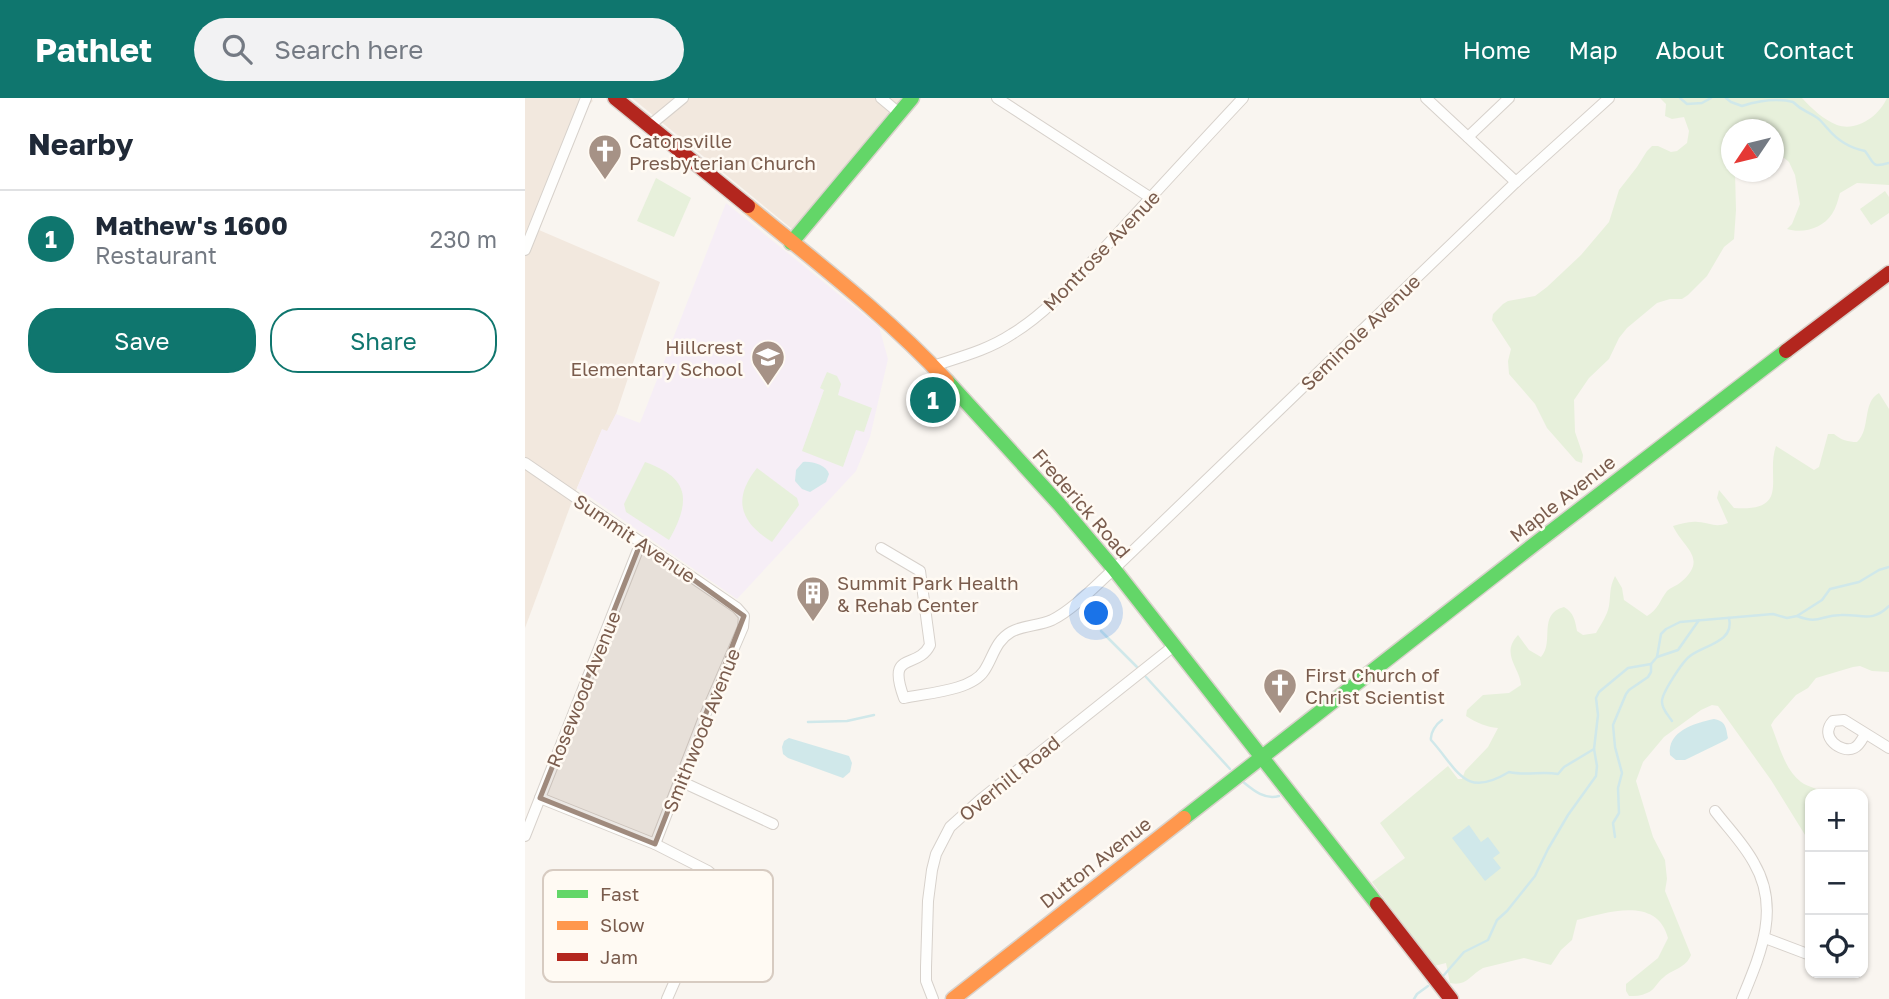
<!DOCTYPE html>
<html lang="en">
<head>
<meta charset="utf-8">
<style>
  :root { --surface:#fff; --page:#f2f2f3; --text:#1f2937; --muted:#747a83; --line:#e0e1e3; --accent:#0f766e }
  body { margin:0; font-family:"Golos Text",sans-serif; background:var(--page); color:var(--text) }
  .controls { position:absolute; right:21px; bottom:21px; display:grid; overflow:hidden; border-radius:14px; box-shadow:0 2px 5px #0004 }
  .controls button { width:63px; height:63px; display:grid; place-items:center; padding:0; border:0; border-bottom:2px solid var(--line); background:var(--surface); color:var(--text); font:35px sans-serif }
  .compass { position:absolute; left:1196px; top:21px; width:63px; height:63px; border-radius:50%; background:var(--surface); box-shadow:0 2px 5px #0004; rotate:235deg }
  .you { position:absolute; left:572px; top:516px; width:24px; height:24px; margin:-18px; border:5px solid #fff; border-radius:50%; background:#1a73e8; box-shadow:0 0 0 10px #1a73e833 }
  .badge { display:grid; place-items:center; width:46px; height:46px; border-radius:50%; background:var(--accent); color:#fff; font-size:23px; font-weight:700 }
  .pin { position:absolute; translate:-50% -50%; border:4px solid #fff; box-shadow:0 2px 7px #0006 }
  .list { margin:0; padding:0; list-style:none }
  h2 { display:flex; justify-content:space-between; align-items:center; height:91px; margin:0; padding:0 28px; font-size:30px }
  h2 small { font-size:23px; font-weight:400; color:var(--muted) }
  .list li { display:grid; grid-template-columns:46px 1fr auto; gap:21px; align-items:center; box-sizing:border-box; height:98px; padding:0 28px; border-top:2px solid var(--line) }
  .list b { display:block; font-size:26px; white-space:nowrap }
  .list p { margin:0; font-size:23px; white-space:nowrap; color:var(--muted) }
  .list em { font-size:23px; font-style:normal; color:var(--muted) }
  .actions { display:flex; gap:14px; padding:21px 28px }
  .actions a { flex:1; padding:16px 0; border:2px solid var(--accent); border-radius:28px; text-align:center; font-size:24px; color:var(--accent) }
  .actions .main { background:var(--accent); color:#fff }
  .icon { flex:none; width:38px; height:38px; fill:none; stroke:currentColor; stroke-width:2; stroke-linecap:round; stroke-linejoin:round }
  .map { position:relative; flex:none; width:1364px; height:901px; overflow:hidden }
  header { display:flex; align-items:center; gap:42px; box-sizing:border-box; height:98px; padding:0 35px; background:var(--accent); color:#fff }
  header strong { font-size:33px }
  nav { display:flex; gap:38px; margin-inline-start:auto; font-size:24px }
  .search { width:490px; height:63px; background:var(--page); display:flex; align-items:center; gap:18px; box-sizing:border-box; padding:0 24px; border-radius:38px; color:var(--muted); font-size:26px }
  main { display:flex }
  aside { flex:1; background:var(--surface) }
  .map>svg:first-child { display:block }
</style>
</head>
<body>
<header>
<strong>Pathlet</strong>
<div class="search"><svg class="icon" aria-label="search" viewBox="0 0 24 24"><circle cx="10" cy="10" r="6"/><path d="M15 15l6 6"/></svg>Search here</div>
<nav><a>Home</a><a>Map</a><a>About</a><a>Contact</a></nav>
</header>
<main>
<aside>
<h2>Nearby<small></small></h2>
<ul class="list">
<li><span class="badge">1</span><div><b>Mathew's 1600</b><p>Restaurant</p></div><em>230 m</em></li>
</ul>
<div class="actions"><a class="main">Save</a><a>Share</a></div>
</aside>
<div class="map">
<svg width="1364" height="901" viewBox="0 0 1364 901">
  <rect width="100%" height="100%" fill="#f9f5f0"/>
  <!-- residential -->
  <g fill="#f2e8de">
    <polygon points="0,0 66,0 68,3 64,7 14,132 135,184 91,316 82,334 77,332 52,390 0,530"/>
    <polygon points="107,0 376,0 267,131"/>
  </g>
  <!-- education -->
  <polygon fill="#f6eef6" points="201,105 354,229 363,261 345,339 331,373 212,501 52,390 77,331 82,333 91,316 115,325"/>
  <!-- green -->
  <g fill="#e7f0db">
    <path d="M1135 0H1277C1286 10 1299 22 1312 27 1332 34 1354 18 1362 0H1364V87L1332 85 1315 95C1313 102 1311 110 1307 116 1298 130 1278 136 1262 131L1267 126 1275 106 1270 77 1264 64 1258 59 1249 57 1248 32H1206V74H1210L1211 112 1209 141 1199 149 1182 178 1163 197 1157 201H1145L1132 205 1102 230 1094 240 1084 261 1064 280 1049 302 1050 334 1058 357 1057 365 1051 363 1022 330 1010 306 984 276 983 263 986 251 967 222 968 216 978 206 983 203 1010 198 1022 189 1056 157 1084 124 1094 92 1112 69 1122 53 1127 48H1133L1146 54 1152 53 1162 45 1164 33 1159 19 1147 21 1140 18 1141 6Z"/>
    <polygon points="131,80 166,100 149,139 112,123"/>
    <polygon points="1360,93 1364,99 1364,115 1346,127 1335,111"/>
    <polygon points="302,274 312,278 316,286 313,297 347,310 339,334 331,332 318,369 277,353 299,292 295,290"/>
    <path d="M1354 295 1364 311V574L1347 573 1335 568 1328 569 1291 580 1283 590 1271 597 1249 622 1246 627C1254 646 1259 671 1276 684 1284 690 1294 690 1302 696H1285V745L1246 682 1193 608 1187 607 1176 612 1139 639 1118 664 1111 683 1128 739 1140 762 1142 781 1140 793 1166 857C1161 870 1148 871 1139 879 1132 884 1130 892 1122 895 1116 898 1110 898 1104 898L1101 893V886L1133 860 1143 840C1132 798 1083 814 1052 822L1047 842 1036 852 1026 867 999 860 958 870C945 877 941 889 925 885L921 865 909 868 847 784 880 760 855 725 923 668 933 681H937L940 673 963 649 973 630C961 629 952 625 941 618L942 612 958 597 984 595 996 587C995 570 975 556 993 537L1004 552 1016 559C1030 544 1012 516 1039 509 1049 515 1050 522 1052 533L1058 537 1071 535C1076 526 1082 518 1084 508 1086 495 1084 491 1090 478L1097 490 1099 502 1122 518C1133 512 1135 502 1142 493 1146 489 1152 488 1156 484 1184 460 1158 450 1148 428 1156 426 1164 423 1173 424 1186 425 1190 430 1203 425L1192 400 1194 392 1209 410C1267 414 1240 379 1251 348L1289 372 1294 369 1303 336H1309C1316 342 1323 344 1332 344 1346 331 1337 304 1354 295Z"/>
    <path d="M120 364C165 380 166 403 144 442L101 414 99 406Z"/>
    <path d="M232 370 272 400 274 407 247 444C215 424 207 401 232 370Z"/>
  </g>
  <!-- water -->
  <g fill="#d0e8ea">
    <path d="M278 364C287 363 301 367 304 376L301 384 285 394 277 391 270 383 271 372Z"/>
    <path d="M1189 621C1201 623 1201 630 1203 640L1201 642 1160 662H1151L1145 657C1142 633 1170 625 1189 621Z"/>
    <polygon points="264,640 324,658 327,665 325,674 318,680 263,660 258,656 257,649 259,643"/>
    <polygon points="944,727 956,744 963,739 975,755 968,760 976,770 960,783 927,740"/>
  </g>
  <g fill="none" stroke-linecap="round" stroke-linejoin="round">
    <!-- stream -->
    <g stroke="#d0e8ea" stroke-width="2.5">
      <polyline points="1155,0 1162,6 1177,5 1186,0"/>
      <path d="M1201 0 1206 4 1217 8C1233 3 1252 0 1268 4 1277 13 1282 13 1291 19 1296 22 1299 27 1303 31 1313 43 1325 50 1340 53 1350 66 1346 70 1364 65"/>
      <path d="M1272 518C1295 527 1295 517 1316 517 1337 516 1347 525 1364 508"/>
      <polyline points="576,533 612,569"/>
      <polyline points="1132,559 1136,536 1141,531 1155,524 1248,516 1262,520 1272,518 1297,502 1305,491 1334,484 1354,472 1364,469"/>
      <polyline points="621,579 705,671"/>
      <path d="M917 622C911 626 905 635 906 642 934 673 939 701 984 674 1002 678 1016 673 1033 676L1039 669 1069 651"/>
      <path d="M1147 623C1143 617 1137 611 1137 604 1136 596 1158 563 1165 558 1179 547 1210 544 1204 520"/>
      <polyline points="283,624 322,623 349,617"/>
      <path d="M717 683C728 692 739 702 754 698"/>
      <polyline points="1090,739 1088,725 1094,715 1093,690 1097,675 1090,649 1088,627 1101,596 1104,592 1123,579 1126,574 1126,566 1132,559 1153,552 1174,522"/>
      <polyline points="919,877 939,854 963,842 972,822 982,813 1010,778 1023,751 1043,717 1071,678 1072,668 1069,651 1073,617 1071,600 1074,594 1103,570 1126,566"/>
      <polyline points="889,901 892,896 903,888"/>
    </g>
    <!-- street casing -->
    <g stroke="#d7d1cb" stroke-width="12">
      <g id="street">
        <polyline points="356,0 374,15"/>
        <polyline points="472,0 626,100"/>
        <polyline points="901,0 991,84"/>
        <polyline points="124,28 158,0"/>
        <polyline points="943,39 984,0"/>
        <polyline points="0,152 61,0"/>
        <path d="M408 268C435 259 463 252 487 236 525 213 554 177 584 145 628 97 673 48 718 0"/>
        <polyline points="0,365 212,510 219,518 218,529 178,622 130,746"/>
        <path d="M356 450 395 473 405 547C392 573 361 551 379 600 401 595 446 593 459 573 468 560 470 543 486 534 498 527 514 528 527 522 549 511 571 487 589 471L991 84 1084 0"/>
        <path d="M1340 636C1337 641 1335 647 1329 650 1317 656 1293 639 1308 623L1319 622 1364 650"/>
        <polyline points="155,683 248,726"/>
        <polyline points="15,700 130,746 183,773 191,780 191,789 142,901"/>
        <path d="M1190 713C1203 730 1219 746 1229 765 1256 811 1235 857 1217 901"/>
        <polyline points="0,738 116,444"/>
        <polyline points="1240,840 1285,857"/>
        <polyline points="408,901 401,883 401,869 403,803 407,772 411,756 425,729 455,702 650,547"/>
      </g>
    </g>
    <!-- fast casing -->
    <g stroke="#d9d2cb" stroke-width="17">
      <g id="fast">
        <polyline points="266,145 387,0"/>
        <polyline points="422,283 534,406 589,471 852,806"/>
        <polyline points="659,720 1011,445 1261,253"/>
      </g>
    </g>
    <!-- slow casing -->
    <g stroke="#d9d2cb" stroke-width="17">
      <g id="slow">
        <path d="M223 108C291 164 362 218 422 283"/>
        <polyline points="428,901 659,720"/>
      </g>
    </g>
    <!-- jam casing -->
    <g stroke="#d9d2cb" stroke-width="17">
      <g id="jam">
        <polyline points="90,0 223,108"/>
        <polyline points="1261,253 1364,175"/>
        <polyline points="852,806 926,901"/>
      </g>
    </g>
    <!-- street -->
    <use href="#street" stroke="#fefefd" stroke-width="10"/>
    <!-- fast -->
    <use href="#fast" stroke="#63d668" stroke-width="14"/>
    <!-- slow -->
    <use href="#slow" stroke="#ff974d" stroke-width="14"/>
    <!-- jam -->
    <use href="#jam" stroke="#b3261e" stroke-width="14"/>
  </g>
  <!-- marked area -->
  <path fill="#9f8a7d" fill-opacity="0.2" stroke="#9f8a7d" stroke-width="5" stroke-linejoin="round" d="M116 444 219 518 130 746 15 700Z"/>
  <!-- icons -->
  <defs>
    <g id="church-pin" transform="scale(1.75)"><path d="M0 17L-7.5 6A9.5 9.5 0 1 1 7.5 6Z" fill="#a69286" stroke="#fffaf3"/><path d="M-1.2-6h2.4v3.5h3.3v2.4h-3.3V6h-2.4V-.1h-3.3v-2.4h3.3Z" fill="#fff"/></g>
    <g id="school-pin" transform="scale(1.75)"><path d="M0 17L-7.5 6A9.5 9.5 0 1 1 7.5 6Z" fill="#a69286" stroke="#fffaf3"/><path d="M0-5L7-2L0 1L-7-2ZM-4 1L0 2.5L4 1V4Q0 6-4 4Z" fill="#fff"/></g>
    <g id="building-pin" transform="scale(1.75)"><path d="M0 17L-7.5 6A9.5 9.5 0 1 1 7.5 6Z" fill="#a69286" stroke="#fffaf3"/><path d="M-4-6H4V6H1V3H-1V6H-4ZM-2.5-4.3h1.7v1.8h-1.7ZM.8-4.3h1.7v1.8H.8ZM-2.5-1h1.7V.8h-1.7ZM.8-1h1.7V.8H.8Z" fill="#fff"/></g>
  </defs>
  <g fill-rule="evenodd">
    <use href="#church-pin" x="80" y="53"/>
    <use href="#school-pin" x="243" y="259"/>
    <use href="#building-pin" x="288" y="495"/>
    <use href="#church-pin" x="755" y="587"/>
  </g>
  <g text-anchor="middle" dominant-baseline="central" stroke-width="5" stroke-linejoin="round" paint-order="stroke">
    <!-- poi labels -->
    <g font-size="19" fill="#7a5c4d" stroke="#fffaf3" text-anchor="start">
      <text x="104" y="42">Catonsville<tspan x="104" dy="22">Presbyterian Church</tspan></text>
      <text x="218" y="248" text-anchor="end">Hillcrest<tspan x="218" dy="22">Elementary School</tspan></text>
      <text x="312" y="484">Summit Park Health<tspan x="312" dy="22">&amp; Rehab Center</tspan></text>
      <text x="780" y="576">First Church of<tspan x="780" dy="22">Christ Scientist</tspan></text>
    </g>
    <!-- street labels -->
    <g font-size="19" fill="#7a5c4d" stroke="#fffaf3">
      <text transform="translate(576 152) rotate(-46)">Montrose Avenue</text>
      <text transform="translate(835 234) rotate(-44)">Seminole Avenue</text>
      <text transform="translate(1037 400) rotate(-38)">Maple Avenue</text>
      <text transform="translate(557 405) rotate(49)">Frederick Road</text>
      <text transform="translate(110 440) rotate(34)">Summit Avenue</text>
      <text transform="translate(58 591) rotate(-68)">Rosewood Avenue</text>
      <text transform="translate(176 632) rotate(-68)">Smithwood Avenue</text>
      <text transform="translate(484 680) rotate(-39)">Overhill Road</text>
      <text transform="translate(570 764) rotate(-38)">Dutton Avenue</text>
    </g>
  </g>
  <!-- legend -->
  <rect x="18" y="772" width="230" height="112" rx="10" fill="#fffaf3" stroke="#d7cbc1" stroke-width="2"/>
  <rect x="32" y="792" width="31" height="8" fill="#63d668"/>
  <rect x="32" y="823" width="31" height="9" fill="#ff974d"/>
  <rect x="32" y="855" width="31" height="8" fill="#b3261e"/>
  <g font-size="19" fill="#7a5c4d">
    <text x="75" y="803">Fast</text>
    <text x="75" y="834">Slow</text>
    <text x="75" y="866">Jam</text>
  </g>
</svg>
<div class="controls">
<button>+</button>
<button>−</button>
<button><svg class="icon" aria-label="locate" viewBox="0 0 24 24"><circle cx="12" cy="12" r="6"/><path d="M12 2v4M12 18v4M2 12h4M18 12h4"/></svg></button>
</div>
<svg class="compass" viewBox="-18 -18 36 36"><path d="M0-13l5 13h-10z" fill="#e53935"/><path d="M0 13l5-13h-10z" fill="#747a83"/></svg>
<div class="you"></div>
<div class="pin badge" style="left:408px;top:302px">1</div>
</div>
</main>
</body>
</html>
